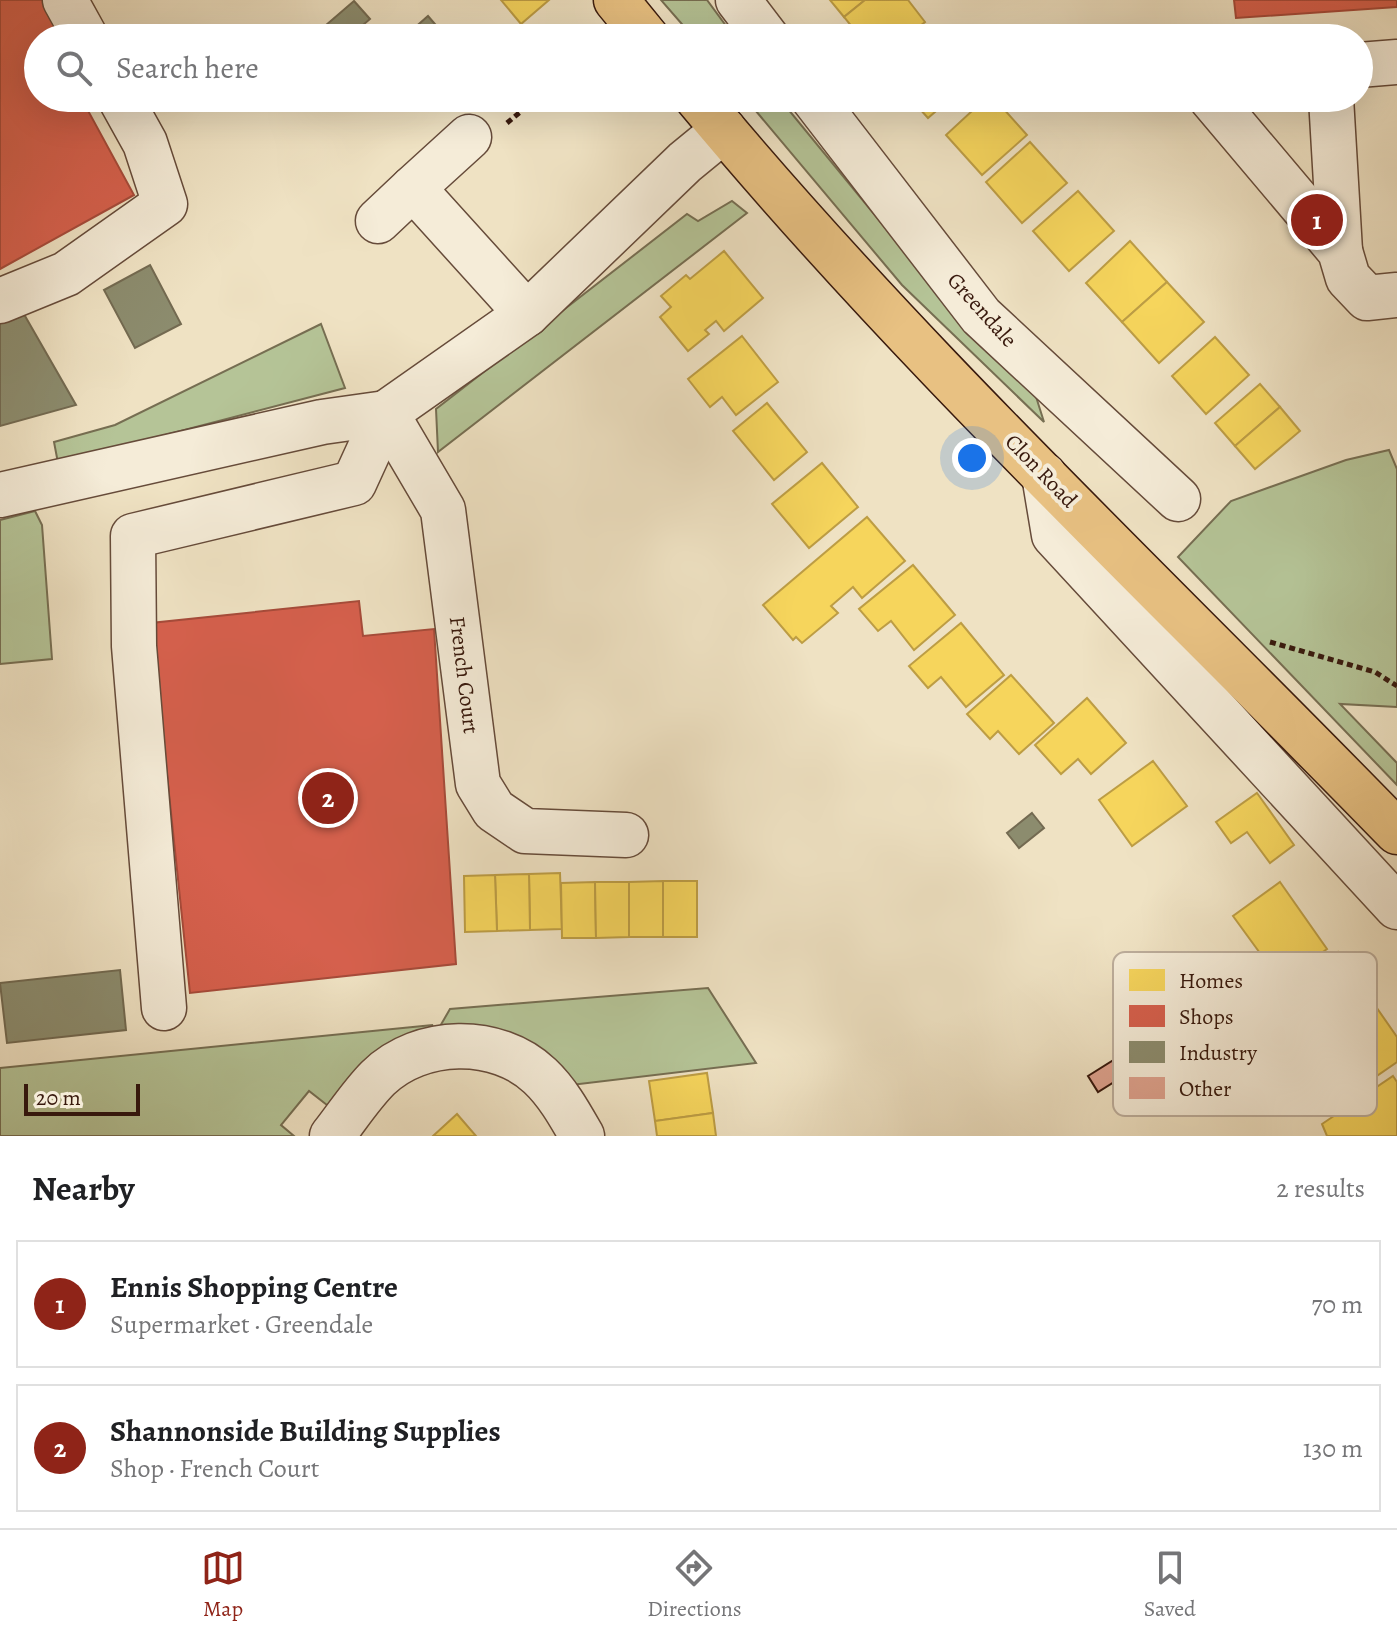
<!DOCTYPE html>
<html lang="en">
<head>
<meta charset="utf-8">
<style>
  :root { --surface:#fff; --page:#f6f6f6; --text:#202124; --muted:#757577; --line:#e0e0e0; --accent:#8f2418 }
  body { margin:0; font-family:Alegreya,serif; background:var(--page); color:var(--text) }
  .scale { position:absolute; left:24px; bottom:20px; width:116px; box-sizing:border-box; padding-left:8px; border:4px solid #38190d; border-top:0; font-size:22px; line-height:28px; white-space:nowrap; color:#38190d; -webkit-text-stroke:6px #f5ecd8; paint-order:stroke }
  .you { position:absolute; left:972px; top:458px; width:28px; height:28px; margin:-20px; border:6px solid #fff; border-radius:50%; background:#1a73e8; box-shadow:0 0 0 12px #1a73e833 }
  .badge { display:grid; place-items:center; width:52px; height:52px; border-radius:50%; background:var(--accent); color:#fff; font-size:26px; font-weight:700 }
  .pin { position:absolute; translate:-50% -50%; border:4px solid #fff; box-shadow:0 2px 8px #0006 }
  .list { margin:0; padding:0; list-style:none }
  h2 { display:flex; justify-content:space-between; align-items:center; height:104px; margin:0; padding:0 32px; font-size:34px }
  h2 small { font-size:26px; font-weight:400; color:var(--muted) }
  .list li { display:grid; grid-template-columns:52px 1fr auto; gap:24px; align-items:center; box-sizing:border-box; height:128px; margin:0 16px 16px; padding:0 16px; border:2px solid var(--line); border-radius:0px }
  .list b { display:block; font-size:30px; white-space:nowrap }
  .list p { margin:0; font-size:26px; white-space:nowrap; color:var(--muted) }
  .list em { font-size:26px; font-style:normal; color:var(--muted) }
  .icon { flex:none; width:44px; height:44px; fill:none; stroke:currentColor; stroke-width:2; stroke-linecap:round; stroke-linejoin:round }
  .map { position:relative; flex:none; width:1397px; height:1136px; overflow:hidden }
  .search { position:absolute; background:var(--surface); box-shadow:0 8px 32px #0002; left:24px; right:24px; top:24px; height:88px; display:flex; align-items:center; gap:20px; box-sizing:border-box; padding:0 28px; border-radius:44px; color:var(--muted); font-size:30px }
  .sheet { height:392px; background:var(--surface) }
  nav { display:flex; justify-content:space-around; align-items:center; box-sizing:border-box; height:112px; border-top:2px solid var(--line); background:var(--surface); font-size:22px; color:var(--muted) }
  nav a { display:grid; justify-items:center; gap:4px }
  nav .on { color:var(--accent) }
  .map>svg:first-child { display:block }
</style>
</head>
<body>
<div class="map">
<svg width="1397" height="1136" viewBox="0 0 1397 1136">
  <rect width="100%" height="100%" fill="#efe2c3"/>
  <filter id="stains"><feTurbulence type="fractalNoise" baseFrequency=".0025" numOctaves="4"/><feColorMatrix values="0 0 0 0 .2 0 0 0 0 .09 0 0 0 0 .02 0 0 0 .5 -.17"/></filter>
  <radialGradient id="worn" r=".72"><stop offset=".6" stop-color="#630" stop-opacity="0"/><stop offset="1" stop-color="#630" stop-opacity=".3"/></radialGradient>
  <!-- green -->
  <g fill="#b5c497" stroke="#766e52" stroke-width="2">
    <polygon points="661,0 707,0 735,38 694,38"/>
    <polygon points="745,98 779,98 987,352 1032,384 1044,422 902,285"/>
    <polygon points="732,201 747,213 438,452 436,409 687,214 698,221"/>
    <polygon points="321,324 345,388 58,463 54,442 115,425"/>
    <polygon points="1389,450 1397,469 1397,707 1340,704 1397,763 1397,785 1178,557 1231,501 1346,460"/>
    <polygon points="35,511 42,525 52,659 0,664 0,520"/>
    <polygon points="708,988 756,1063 571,1085 439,1028 450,1009"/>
    <polygon points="433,1025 373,1062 332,1109 309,1091 281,1125 294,1136 0,1136 0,1068"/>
  </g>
  <!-- homes -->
  <g fill="#f6d55c" stroke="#bd9d44" stroke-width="2">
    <polygon points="501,0 549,0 521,24"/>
    <polygon points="830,0 865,0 844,17"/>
    <polygon points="865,0 908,0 925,22 905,38 861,38 844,17"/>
    <polygon points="910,98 951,98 928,118"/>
    <polygon points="986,98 994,98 1027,135 982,175 946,135"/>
    <polygon points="1030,142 1067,183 1022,223 986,182"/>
    <polygon points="1078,191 1114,231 1069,271 1033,231"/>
    <polygon points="1130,241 1167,282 1122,322 1086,283"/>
    <polygon points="724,251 763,298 724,331 716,321 705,330 709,334 688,351 660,317 671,307 661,296 686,275 690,279"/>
    <polygon points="1167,282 1204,322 1159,363 1122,322"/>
    <polygon points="742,336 778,382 736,415 722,397 710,407 688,379"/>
    <polygon points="1215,337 1249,375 1206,414 1172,376"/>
    <polygon points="1260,384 1280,407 1235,446 1215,423"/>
    <polygon points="767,403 807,452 774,480 733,431"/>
    <polygon points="1280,407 1300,431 1255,469 1235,446"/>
    <polygon points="822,463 858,507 809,548 772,504"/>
    <polygon points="867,517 905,561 862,598 853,587 831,606 838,613 802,643 796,637 793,640 763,605"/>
    <polygon points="913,565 955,615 914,650 891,621 878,631 859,609"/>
    <polygon points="961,623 1004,675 966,707 941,677 928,688 909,666"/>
    <polygon points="1011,675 1054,723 1019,754 998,731 990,739 967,714"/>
    <polygon points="1087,698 1126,743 1091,774 1078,759 1061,774 1035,745"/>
    <polygon points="1153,761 1187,806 1132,846 1099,800"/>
    <polygon points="1257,793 1294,845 1270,863 1247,832 1231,843 1216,822"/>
    <polygon points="560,873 562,929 530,930 529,874"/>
    <polygon points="529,874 530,930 497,931 495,875"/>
    <polygon points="495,875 497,931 465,932 464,876"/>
    <polygon points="663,881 663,937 629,937 629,882"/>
    <rect x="663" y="881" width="34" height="56"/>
    <polygon points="595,882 596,938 562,938 561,883"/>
    <polygon points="595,882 629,882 629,937 596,938"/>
    <polygon points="1280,882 1327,949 1281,982 1233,916"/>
    <polygon points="1338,952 1397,1037 1397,1062 1368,1082 1298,980"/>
    <polygon points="707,1073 713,1113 655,1121 649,1081"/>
    <polygon points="1393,1076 1397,1082 1397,1136 1327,1136 1322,1124"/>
    <polygon points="713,1113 716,1136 657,1136 655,1121"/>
    <polygon points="457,1114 476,1136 433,1136"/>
  </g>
  <!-- shops -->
  <g fill="#d6604d" stroke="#a74b3a" stroke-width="2">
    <polygon points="0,0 52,0 73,38 38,38 38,98 103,98 86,107 134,195 0,269"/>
    <polygon points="1234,0 1397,0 1397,7 1236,18"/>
    <polygon points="359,601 363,636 434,629 456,964 190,993 151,623"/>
  </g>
  <!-- industry -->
  <g fill="#8c8c6e" stroke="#736a51" stroke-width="2">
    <polygon points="354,1 370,19 348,38 311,38"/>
    <polygon points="428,16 440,30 431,38 403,38"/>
    <polygon points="150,265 181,324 135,348 104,290"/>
    <polygon points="17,302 76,405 0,426 0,311"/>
    <polygon points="1032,813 1044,828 1019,848 1007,833"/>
    <polygon points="120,970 126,1030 7,1043 0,983"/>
  </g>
  <!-- building -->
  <polygon fill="#dea28e" stroke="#38190d" stroke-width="2" points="1128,1051 1138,1067 1098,1092 1088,1076"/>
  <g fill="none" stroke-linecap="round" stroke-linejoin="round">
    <!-- minor casing -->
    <g stroke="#664b3a" stroke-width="47">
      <g id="minor">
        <polyline points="65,0 86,38"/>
        <polyline points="738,0 767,38"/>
        <polyline points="1359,65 1397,62"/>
        <polyline points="813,98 981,316 1178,499"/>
        <polyline points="1211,98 1340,251 1348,278 1367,298 1397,295"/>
        <polyline points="1331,98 1340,251"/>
        <polyline points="469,137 413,188 527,314"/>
        <polyline points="378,221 413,188"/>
        <polyline points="0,301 66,274 165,204 145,143 120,98"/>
        <polyline points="1044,475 1054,535 1397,907"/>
        <polyline points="0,495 322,422 386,413 443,510 478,784 494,810 525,831 626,835"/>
        <polyline points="164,1008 134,646 133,536 354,483 386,413 527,314 685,162 724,130"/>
        <path d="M332 1136C347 1117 361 1095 378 1078 420 1037 497 1035 540 1076 558 1093 570 1115 582 1136"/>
      </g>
    </g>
    <!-- major casing -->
    <g stroke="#38190d" stroke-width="47">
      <g id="major">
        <polyline points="616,0 647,38"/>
        <path d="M697 98C913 358 1162 590 1397 832"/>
      </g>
    </g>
    <!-- path -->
    <g stroke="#38190d" stroke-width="5" stroke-dasharray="6 4" stroke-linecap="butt">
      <polyline points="507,123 537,98"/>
      <polyline points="1270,642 1375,672 1397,686"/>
    </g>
    <!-- minor -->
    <use href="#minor" stroke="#f5ecd8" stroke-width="44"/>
    <!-- major -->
    <use href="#major" stroke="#e8c182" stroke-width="44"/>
  </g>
  <g text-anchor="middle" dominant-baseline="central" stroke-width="8" stroke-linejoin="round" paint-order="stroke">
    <!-- street labels -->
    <g font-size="22" fill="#38190d" stroke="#f5ecd8">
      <text transform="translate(982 310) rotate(48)">Greendale</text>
      <text transform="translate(1041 471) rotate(46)">Clon Road</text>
      <text transform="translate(464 675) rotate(83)">French Court</text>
    </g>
  </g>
  <!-- legend -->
  <rect x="1113" y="952" width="264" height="164" rx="12" fill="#f5ecd8" stroke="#bcad9b" stroke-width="2"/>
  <rect x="1129" y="969" width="36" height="22" fill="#f6d55c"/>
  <rect x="1129" y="1005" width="36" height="22" fill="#d6604d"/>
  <rect x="1129" y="1041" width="36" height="22" fill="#8c8c6e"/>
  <rect x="1129" y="1077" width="36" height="22" fill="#dea28e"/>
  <g font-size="22" fill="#38190d">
    <text x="1179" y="988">Homes</text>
    <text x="1179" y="1024">Shops</text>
    <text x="1179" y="1060">Industry</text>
    <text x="1179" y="1096">Other</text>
  </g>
  <rect width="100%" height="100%" filter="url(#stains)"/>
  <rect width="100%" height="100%" fill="url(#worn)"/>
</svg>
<div class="scale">20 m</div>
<div class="you"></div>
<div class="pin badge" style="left:1317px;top:220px">1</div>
<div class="pin badge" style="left:328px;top:798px">2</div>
<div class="search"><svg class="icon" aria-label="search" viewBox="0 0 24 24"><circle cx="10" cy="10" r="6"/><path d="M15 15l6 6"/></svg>Search here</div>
</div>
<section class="sheet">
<h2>Nearby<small>2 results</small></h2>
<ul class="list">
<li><span class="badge">1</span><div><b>Ennis Shopping Centre</b><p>Supermarket · Greendale</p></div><em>70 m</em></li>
<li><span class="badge">2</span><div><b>Shannonside Building Supplies</b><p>Shop · French Court</p></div><em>130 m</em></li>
</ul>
</section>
<nav>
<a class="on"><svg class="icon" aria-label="map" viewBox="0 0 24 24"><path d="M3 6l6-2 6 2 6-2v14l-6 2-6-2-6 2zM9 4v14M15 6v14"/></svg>Map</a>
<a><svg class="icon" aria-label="directions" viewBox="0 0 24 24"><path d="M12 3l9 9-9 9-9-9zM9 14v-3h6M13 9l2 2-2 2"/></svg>Directions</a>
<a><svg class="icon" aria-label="saved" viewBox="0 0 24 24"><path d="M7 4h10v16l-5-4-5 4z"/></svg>Saved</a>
</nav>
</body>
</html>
